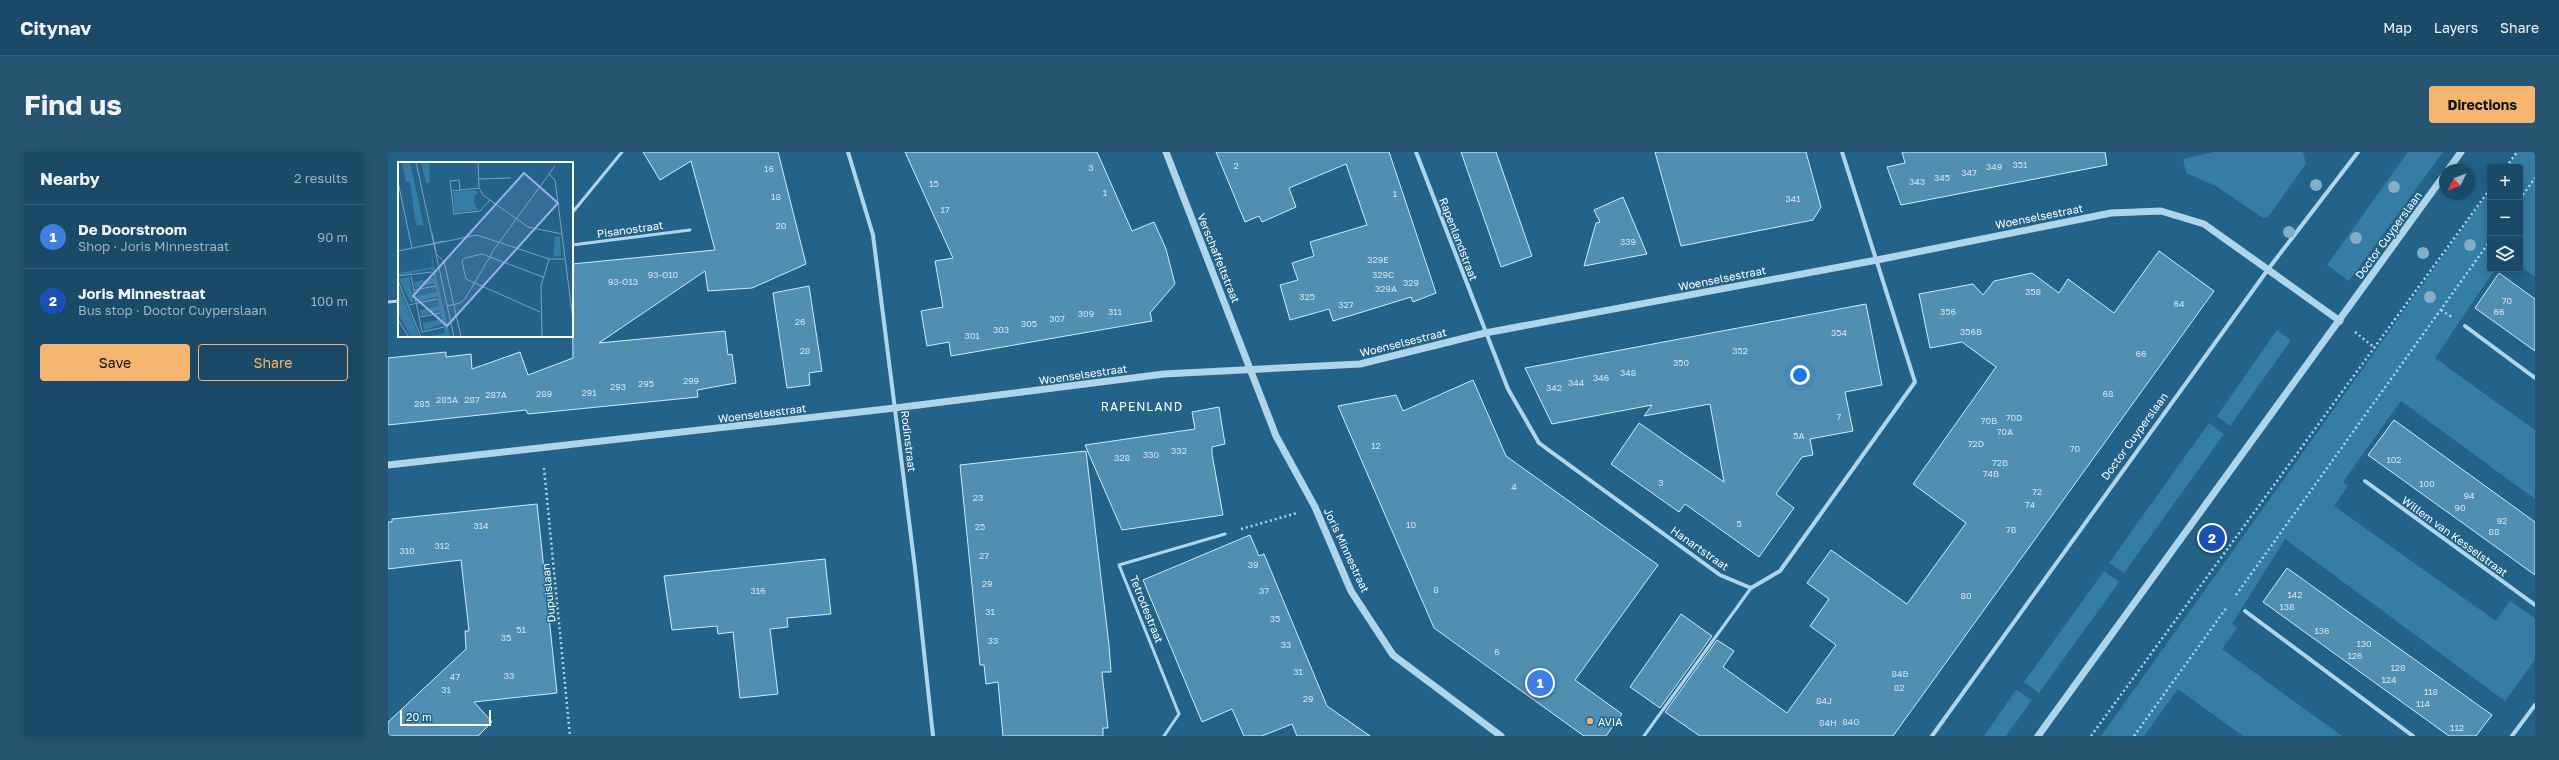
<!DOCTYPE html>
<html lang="en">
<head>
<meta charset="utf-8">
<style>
  :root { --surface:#1a4a67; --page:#275470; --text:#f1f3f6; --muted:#9fb3c0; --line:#38627b; --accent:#f5b571 }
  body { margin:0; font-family:"Golos Text",sans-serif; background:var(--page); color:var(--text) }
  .controls { position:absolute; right:12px; top:12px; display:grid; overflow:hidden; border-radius:4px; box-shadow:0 2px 10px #0003 }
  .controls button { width:36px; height:36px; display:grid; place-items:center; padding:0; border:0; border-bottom:1px solid var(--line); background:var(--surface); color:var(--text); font:20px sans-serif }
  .compass { position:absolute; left:2051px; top:12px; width:36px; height:36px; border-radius:50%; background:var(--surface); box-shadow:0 2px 10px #0003; rotate:228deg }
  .scale { position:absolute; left:12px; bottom:10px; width:91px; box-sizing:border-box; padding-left:4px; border:2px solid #fff; border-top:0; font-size:11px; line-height:14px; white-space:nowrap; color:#fff; -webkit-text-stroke:3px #236389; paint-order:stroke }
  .you { position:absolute; left:1412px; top:223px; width:14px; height:14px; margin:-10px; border:3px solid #fff; border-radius:50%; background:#1a73e8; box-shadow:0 0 0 6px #1a73e833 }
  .badge { display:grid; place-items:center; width:26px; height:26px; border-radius:50%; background:var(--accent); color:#fff; font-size:13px; font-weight:700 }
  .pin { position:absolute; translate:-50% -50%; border:2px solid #fff; box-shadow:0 1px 4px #0006 }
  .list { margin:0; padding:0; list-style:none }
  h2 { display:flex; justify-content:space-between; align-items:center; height:52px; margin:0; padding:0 16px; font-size:17px }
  h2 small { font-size:13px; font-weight:400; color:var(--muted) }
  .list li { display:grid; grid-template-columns:26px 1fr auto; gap:12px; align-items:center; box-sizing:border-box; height:64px; padding:0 16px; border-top:1px solid var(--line) }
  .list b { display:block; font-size:15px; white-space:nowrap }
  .list p { margin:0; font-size:13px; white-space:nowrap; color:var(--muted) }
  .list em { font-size:13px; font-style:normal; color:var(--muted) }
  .actions { display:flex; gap:8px; padding:12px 16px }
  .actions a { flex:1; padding:9px 0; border:1px solid var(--accent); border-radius:4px; text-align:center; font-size:14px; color:var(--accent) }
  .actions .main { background:var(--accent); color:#111 }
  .icon { flex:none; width:22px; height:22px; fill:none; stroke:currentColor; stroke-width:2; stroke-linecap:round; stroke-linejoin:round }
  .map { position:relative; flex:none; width:2147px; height:584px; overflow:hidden; border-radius:4px }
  header { display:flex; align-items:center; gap:24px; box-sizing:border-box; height:56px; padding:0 20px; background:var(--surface); border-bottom:1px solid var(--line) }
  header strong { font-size:19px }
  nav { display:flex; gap:22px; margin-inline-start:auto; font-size:14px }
  .intro { display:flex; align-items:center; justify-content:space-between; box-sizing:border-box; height:96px; padding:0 24px }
  h1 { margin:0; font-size:28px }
  .button { padding:10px 18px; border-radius:4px; background:var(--accent); color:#111; font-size:14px; font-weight:700 }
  main { display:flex; gap:24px; padding:0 24px }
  aside { flex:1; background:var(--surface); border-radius:4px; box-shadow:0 2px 10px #0003 }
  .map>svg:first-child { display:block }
</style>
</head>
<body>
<header>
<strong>Citynav</strong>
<nav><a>Map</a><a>Layers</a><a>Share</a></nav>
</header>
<div class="intro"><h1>Find us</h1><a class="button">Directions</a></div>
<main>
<aside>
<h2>Nearby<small>2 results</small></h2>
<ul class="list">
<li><span class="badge" style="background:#3f7fe0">1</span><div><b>De Doorstroom</b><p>Shop · Joris Minnestraat</p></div><em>90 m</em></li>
<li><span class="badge" style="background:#1a4fb4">2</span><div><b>Joris Minnestraat</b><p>Bus stop · Doctor Cuyperslaan</p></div><em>100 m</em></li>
</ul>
<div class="actions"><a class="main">Save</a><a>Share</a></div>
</aside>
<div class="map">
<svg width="2147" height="584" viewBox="0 0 2147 584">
  <rect width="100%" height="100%" fill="#236389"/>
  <!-- green -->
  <g fill="#347da4">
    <polygon points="1826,0 1915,0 1918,12 1880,65 1875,66 1828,34 1798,21 1795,7"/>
    <polygon points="2020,0 2055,0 1961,129 1939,113"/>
    <polygon points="2129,0 2147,0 2147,125 2132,114 2132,15 2119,15"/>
    <polygon points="2102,38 2102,117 2107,117 2047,206 2147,278 2147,347 2013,249 1955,330 1960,334 1946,354 2108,469 2122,449 2147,466 2147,508 2117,549 1897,387 1844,472 1849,476 1834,497 1954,584 1855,584 1790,537 1756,584 1713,584"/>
    <polygon points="1889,178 1903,188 1842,274 1829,264"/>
    <polygon points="1821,271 1836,282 1736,421 1721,411"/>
    <polygon points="1716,419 1731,430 1651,541 1636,530"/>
    <polygon points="1628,538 1644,548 1618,584 1596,584"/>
  </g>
  <!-- building -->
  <g fill="#508fb2" stroke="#d3ebf7">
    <polygon points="255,0 390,0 418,112 364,136 320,139 317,119 211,191 337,179 340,203 344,202 348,231 309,238 310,245 140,262 138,258 0,273 0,206 58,200 58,205 83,202 84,217 132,200 140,223 185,206 184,112 327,98 303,9 272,28"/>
    <polygon points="517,0 709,0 744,79 766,70 778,97 787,132 762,161 764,169 563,204 561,190 539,194 533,159 555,155 547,109 565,106"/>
    <polygon points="828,0 1001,0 1048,141 1025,150 1023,145 945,169 941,157 902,168 892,133 910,128 904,111 926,104 922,90 979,73 958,12 901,36 908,55 874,70 871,64 857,70"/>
    <polygon points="1073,0 1108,0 1144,104 1113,115"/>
    <polygon points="1267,0 1418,0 1433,55 1425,68 1293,94"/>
    <polygon points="1514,0 1717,0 1719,13 1513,53 1499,15 1517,11"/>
    <polygon points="1235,45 1259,102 1196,114 1208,71 1212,70 1206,58"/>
    <polygon points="1771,99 1826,139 1505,584 1312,584 1277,560 1329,488 1346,499 1335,515 1399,561 1448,493 1422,474 1441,447 1419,431 1443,398 1519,452 1578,371 1525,332 1608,215 1574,190 1542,196 1531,142 1585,132 1595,143 1606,129 1644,121 1671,141 1680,127 1726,161"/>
    <polygon points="2111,121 2147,147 2147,199 2087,156"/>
    <polygon points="421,134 434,219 421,221 422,233 399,236 385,141"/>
    <polygon points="1478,152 1494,233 1457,240 1465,279 1422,287 1425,303 1414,305 1388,342 1406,356 1371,405 1297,352 1291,360 1223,312 1251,271 1336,330 1322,252 1256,264 1264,253 1164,272 1137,216"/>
    <polygon points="1085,228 1118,304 1270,413 1187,528 1234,562 1218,584 1196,584 1046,476 950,254 1008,243 1015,259"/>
    <polygon points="831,255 837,292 824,295 824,302 835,363 734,378 697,293 807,277 804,260"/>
    <polygon points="2006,268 2147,370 2147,423 1980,303"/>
    <polygon points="698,299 721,493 723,520 714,520 720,576 715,576 715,584 615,584 610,530 598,532 596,513 592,513 572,313"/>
    <polygon points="149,352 169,541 86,550 104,570 90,584 0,584 0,570 78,497 77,479 81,479 73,408 0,417 0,370 4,370 4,367"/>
    <polygon points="862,383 871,404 876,402 939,554 982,584 909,584 904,572 874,584 856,584 844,557 814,570 755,428"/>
    <polygon points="437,407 443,462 399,466 400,475 382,477 390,542 352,546 345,480 330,482 329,474 284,478 276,424"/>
    <polygon points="1899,416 2104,563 2088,584 2061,584 1875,450"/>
    <polygon points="1293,462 1324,484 1272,556 1242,535"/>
  </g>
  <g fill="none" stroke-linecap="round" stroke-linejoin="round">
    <!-- path -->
    <g stroke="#aed5ea" stroke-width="2.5" stroke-dasharray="2 3" stroke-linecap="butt">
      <polyline points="2118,15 2129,0"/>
      <polyline points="2132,47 2147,26"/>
      <polyline points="2053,158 2064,165"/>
      <polyline points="1967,180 1987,196"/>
      <polyline points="156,316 182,584"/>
      <polyline points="853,377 909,361"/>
      <polyline points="1848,443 2102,89"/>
      <polyline points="1703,584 2102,37"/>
      <polyline points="1746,584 1839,455"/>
    </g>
    <!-- service -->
    <g stroke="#aed5ea" stroke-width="3">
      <polyline points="184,61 234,0"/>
      <polyline points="184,93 302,78"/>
      <polyline points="0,150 11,149"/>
      <polyline points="776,584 791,562 731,413 837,382"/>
      <polyline points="1256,584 1363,436"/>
    </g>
    <!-- minor -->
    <g stroke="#aed5ea" stroke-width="4">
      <polyline points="460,0 485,83 527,416 545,584"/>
      <polyline points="1028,0 1120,237 1151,291 1332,423 1363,436 1392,419 1527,230 1454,0"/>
      <polyline points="2077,174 2147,226"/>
      <polyline points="1977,329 2147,453"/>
      <polyline points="1857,459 2025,584"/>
      <polyline points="1544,584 1881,116 1970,0"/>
      <polyline points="2124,584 2147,553"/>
    </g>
    <!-- tertiary -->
    <g stroke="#aed5ea" stroke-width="7">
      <polyline points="778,0 888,284 927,355 963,439 1005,503 1113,584"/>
      <polyline points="2060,18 2073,0"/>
      <polyline points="0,313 507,256 776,222 972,212 1097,181 1489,108 1723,61 1773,59 1816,72 1952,169"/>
      <polyline points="1650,584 2057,22"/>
    </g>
  </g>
  <!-- trees -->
  <g fill="#84aec6">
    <circle cx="1928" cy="33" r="6"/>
    <circle cx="2006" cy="35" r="6"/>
    <circle cx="1901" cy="80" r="6"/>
    <circle cx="1968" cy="86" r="6"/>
    <circle cx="2082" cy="93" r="6"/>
    <circle cx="2035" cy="101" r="6"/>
    <circle cx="2042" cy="145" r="6"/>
  </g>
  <!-- markers -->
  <circle fill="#f5b571" stroke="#236389" stroke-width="1.5" cx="1202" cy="569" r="4"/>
  <g text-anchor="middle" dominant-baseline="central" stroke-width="3" stroke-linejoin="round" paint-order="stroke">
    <!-- number labels -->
    <g font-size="9" fill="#d3e3ec">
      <text x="1632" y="12">351</text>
      <text x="848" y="13">2</text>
      <text x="1606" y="14">349</text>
      <text x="703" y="15">3</text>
      <text x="381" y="16">16</text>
      <text x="1581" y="20">347</text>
      <text x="1554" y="25">345</text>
      <text x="1529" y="29">343</text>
      <text x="546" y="31">15</text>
      <text x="717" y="40">1</text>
      <text x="1007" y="41">1</text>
      <text x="388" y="44">18</text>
      <text x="1405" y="46">341</text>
      <text x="557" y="57">17</text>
      <text x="393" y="73">20</text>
      <text x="1240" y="89">339</text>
      <text x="990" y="107">329E</text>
      <text x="275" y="122">93-G10</text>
      <text x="995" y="122">329C</text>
      <text x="235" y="129">93-G13</text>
      <text x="1023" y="130">329</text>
      <text x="998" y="136">329A</text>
      <text x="1645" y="139">358</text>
      <text x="919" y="144">325</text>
      <text x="2119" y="148">70</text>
      <text x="1791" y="151">64</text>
      <text x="958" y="152">327</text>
      <text x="727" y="159">311</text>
      <text x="1560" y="159">356</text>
      <text x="2111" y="159">66</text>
      <text x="698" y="161">309</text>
      <text x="669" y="166">307</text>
      <text x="412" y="169">26</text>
      <text x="641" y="171">305</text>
      <text x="613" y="177">303</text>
      <text x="1583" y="179">356B</text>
      <text x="1451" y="180">354</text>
      <text x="584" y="183">301</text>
      <text x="417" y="198">28</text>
      <text x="1352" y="198">352</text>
      <text x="1753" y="201">66</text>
      <text x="1293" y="210">350</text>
      <text x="1240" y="220">348</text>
      <text x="1213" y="225">346</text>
      <text x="303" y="228">299</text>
      <text x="1188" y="230">344</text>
      <text x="258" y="231">295</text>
      <text x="230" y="234">293</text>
      <text x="1166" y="235">342</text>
      <text x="201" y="240">291</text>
      <text x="156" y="241">289</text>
      <text x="1720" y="241">68</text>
      <text x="108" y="242">287A</text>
      <text x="59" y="247">285A</text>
      <text x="84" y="247">287</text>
      <text x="34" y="251">285</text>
      <text x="1451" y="264">7</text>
      <text x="1626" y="265">70D</text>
      <text x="1601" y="268">70B</text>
      <text x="1617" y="279">70A</text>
      <text x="1411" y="283">5A</text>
      <text x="1588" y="291">72D</text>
      <text x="988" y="293">12</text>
      <text x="1687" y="296">70</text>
      <text x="791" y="298">332</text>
      <text x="763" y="302">330</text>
      <text x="734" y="305">328</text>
      <text x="2006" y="307">102</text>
      <text x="1612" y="310">72B</text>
      <text x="1603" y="321">74B</text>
      <text x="1273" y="330">3</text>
      <text x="2039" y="331">100</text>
      <text x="1126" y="334">4</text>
      <text x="1649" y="339">72</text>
      <text x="2081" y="343">94</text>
      <text x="590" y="345">23</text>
      <text x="1642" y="352">74</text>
      <text x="2072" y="355">90</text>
      <text x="2114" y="368">92</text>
      <text x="1351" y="371">5</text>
      <text x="1023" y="372">10</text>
      <text x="93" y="373">314</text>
      <text x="592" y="374">25</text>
      <text x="1623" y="377">78</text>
      <text x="2106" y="379">88</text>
      <text x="54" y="393">312</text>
      <text x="19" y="398">310</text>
      <text x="596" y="403">27</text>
      <text x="865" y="412">39</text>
      <text x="599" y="431">29</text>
      <text x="1048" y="437">8</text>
      <text x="370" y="438">316</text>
      <text x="876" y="438">37</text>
      <text x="1907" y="442">142</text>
      <text x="1578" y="443">80</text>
      <text x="1899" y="454">138</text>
      <text x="602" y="459">31</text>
      <text x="887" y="466">35</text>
      <text x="133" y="477">51</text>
      <text x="1934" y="478">136</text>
      <text x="118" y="485">35</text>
      <text x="605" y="488">33</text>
      <text x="1976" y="491">130</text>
      <text x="898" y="492">33</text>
      <text x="1109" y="499">6</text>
      <text x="1967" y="503">126</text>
      <text x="2010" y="515">128</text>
      <text x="910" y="519">31</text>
      <text x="1512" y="521">84B</text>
      <text x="121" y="523">33</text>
      <text x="67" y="524">47</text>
      <text x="2001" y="527">124</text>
      <text x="1511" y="535">82</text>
      <text x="58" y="537">31</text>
      <text x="2043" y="539">118</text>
      <text x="920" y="546">29</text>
      <text x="1436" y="548">84J</text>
      <text x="2035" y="551">114</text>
      <text x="1463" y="569">84G</text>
      <text x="1440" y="570">84H</text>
      <text x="2069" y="575">112</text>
    </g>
    <!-- street labels -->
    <g font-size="11" fill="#fff" stroke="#236389">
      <text transform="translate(1651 64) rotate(-11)">Woenselsestraat</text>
      <text transform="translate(242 77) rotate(-8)">Pisanostraat</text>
      <text transform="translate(2000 83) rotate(-54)">Doctor Cuyperslaan</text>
      <text transform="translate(1071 87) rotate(69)">Rapenlandstraat</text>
      <text transform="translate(831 106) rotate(68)">Verschaffeltstraat</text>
      <text transform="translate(1334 126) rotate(-11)">Woenselsestraat</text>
      <text transform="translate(1015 190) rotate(-14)">Woenselsestraat</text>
      <text transform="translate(695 222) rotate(-8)">Woenselsestraat</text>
      <text transform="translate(374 261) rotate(-7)">Woenselsestraat</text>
      <text transform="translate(1746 284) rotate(-54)">Doctor Cuyperslaan</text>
      <text transform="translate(521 289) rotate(83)">Rodinstraat</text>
      <text transform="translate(2067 384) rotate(36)">Willem van Kesselstraat</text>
      <text transform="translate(1312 396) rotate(35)">Hanartstraat</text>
      <text transform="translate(959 398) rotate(65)">Joris Minnestraat</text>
      <text transform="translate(160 441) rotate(-96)">Dupuislaan</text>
      <text transform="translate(759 457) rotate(68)">Tetrodestraat</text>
    </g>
    <!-- poi labels -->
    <g font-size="11" fill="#fff" stroke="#236389" text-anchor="start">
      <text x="1210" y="569">AVIA</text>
    </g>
    <!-- neighbourhood labels -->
    <g font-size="12" letter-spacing="1" fill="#fff" stroke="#236389">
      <text x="754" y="254">RAPENLAND</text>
    </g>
  </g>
  <!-- overview -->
  <g transform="translate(10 10)">
    <rect width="175" height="175" fill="#236389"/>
    <path d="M4 0H12L26 64 18 63 12 20H8ZM23 0H31L32 20 28 22ZM78 28 80 32 76 34V42L80 48 57 51 55 30ZM157 74 162 75 163 94H155ZM32 87 52 174 47 175H29L47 171 45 162 26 168 25 161 44 157 42 148 23 154 22 148 41 144 39 134 20 140 19 134 39 130 36 121 17 126 16 120 36 116 35 109 33 107 0 114V109L1 111 35 105ZM11 115 16 139 13 141 1 117ZM0 123 21 174V175H13L0 152Z" fill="#347da4"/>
    <path fill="none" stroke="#7ba1b8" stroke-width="1" d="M18 0 56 175M80 0 81 26 85 33 130 65 164 72M151 12 157 18 175 158M80 17 113 16M0 20 14 86M62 28 61 18 52 19 56 52 82 49 92 38M54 29 81 26M34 71 38 90M25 84 46 79M0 89 79 73 151 97H166M39 93 46 99 63 175M0 114 34 110M13 114 24 170M0 119 23 175M16 128 38 124M11 143 39 137M49 144 62 141 67 137 97 86 157 4M142 150 68 117 64 99 67 96 84 92 145 115M22 155 42 151M0 158 11 175M24 170 46 165M144 175 143 124 151 97"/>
    <path fill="#99afed" fill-opacity="0.15" stroke="#99afed" stroke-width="2" d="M126 11 160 41 49 164 15 134Z"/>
    <rect width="175" height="175" fill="none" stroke="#fff" stroke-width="2"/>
  </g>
</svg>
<div class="controls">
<button>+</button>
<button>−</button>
<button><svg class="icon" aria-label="layers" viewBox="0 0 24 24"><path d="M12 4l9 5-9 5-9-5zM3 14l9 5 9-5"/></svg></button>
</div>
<svg class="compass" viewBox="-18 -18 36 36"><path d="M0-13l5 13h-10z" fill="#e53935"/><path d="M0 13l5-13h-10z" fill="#9fb3c0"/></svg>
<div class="scale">20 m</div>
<div class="you"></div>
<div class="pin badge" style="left:1152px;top:531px;background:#3f7fe0">1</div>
<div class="pin badge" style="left:1824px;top:386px;background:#1a4fb4">2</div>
</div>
</main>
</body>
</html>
